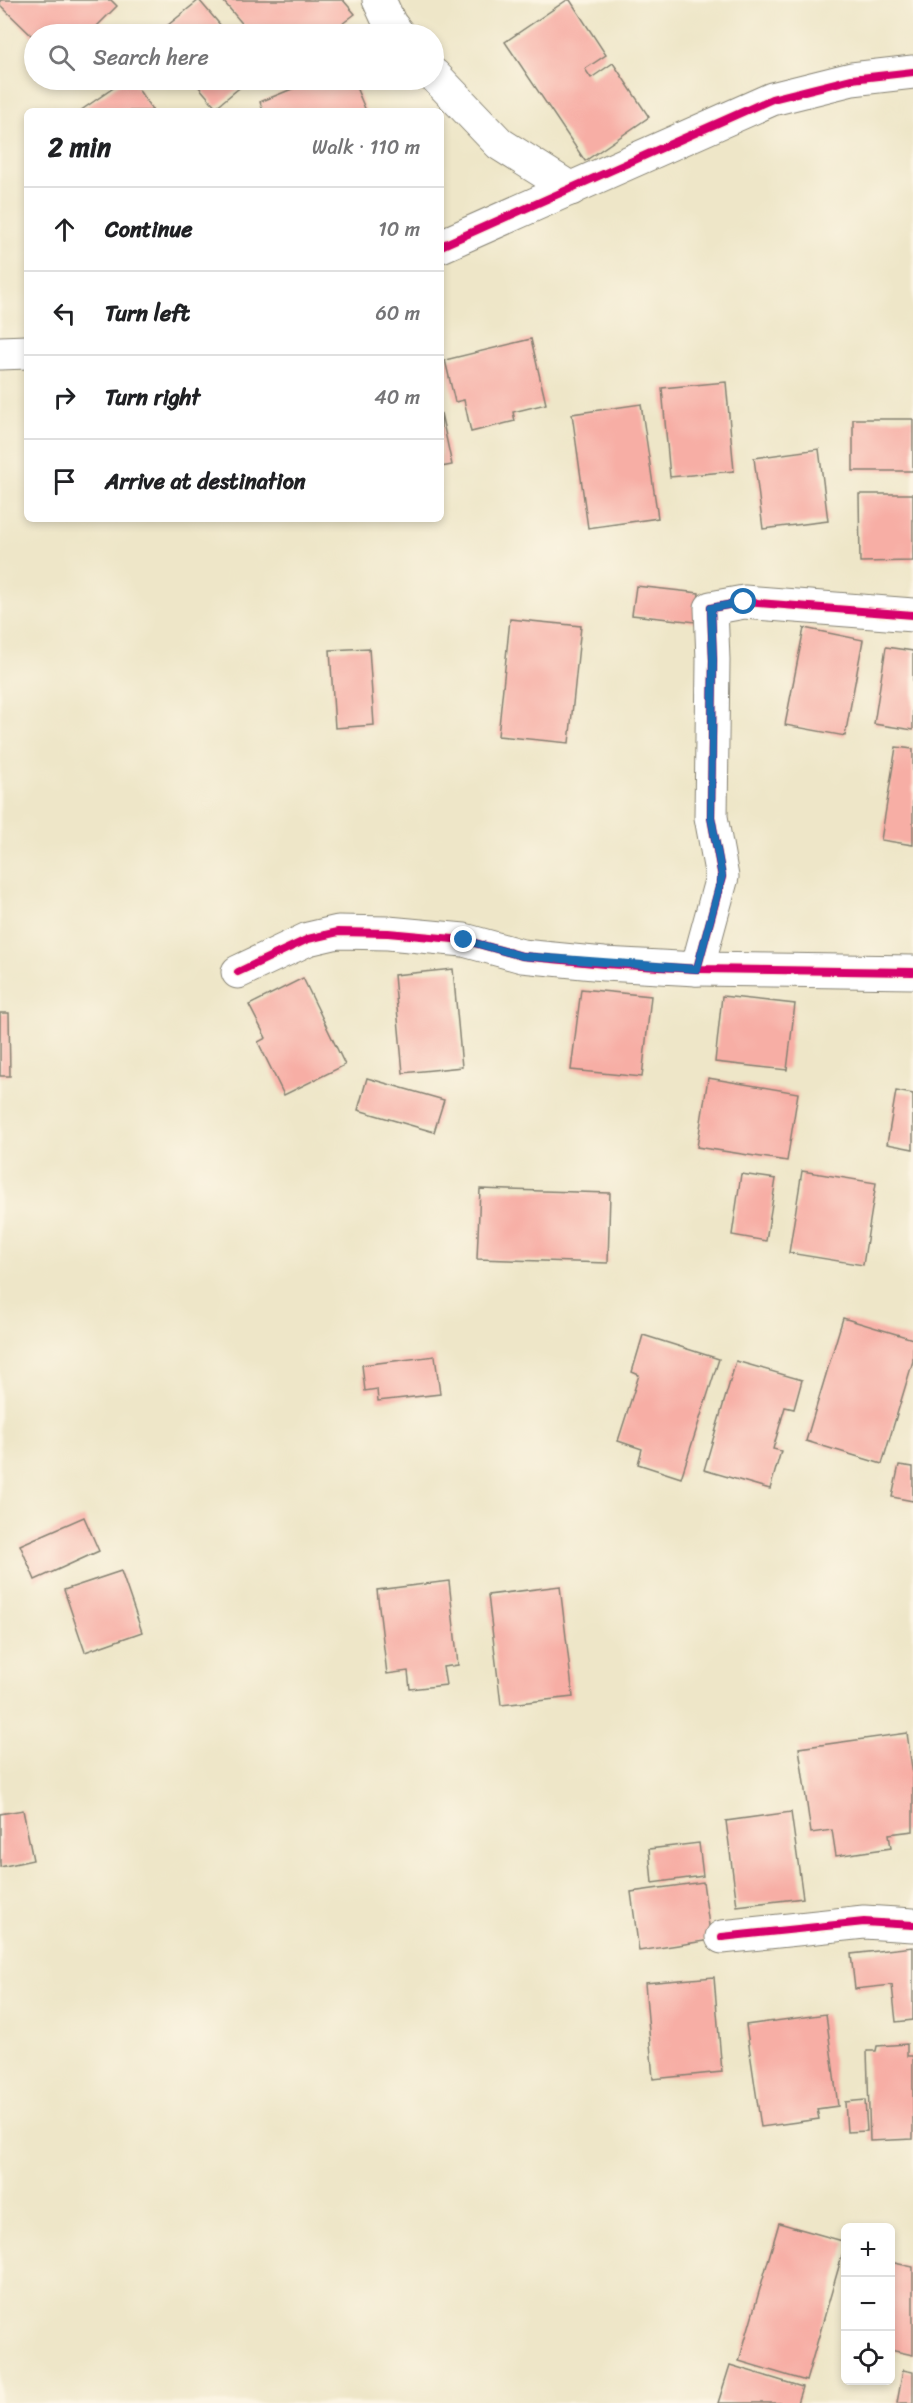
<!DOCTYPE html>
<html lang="en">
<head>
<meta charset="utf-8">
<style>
  :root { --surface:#fff; --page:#f2f2f2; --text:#202124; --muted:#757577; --line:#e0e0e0 }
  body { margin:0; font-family:Sriracha,sans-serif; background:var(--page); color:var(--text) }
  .controls { position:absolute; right:18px; bottom:18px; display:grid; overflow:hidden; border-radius:9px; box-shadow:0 3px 9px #0003 }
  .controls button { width:54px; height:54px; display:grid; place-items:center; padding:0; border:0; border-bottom:2px solid var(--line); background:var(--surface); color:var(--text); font:30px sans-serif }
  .stop { position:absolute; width:18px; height:18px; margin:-14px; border:4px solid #1f6fb2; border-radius:50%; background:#fff }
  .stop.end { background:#1f6fb2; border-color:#fff; box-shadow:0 2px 6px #0008 }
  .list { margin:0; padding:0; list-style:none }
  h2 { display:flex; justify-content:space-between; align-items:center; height:78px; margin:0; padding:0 24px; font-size:26px }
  h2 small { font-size:20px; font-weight:400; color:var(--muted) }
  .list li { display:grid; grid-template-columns:39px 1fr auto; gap:18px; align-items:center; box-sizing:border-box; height:84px; padding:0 24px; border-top:2px solid var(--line) }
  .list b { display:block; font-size:22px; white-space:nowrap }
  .list em { font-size:20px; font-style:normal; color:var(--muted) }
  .icon { flex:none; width:33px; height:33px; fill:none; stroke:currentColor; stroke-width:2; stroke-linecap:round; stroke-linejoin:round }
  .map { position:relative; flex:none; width:913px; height:2403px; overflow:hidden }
  .search { position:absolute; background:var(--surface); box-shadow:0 3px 9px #0003; left:24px; top:24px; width:420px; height:66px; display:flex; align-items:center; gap:15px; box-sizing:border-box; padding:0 21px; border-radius:33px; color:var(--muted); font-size:22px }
  .panel { position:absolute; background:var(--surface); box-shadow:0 3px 9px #0003; left:24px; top:108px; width:420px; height:414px; border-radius:9px }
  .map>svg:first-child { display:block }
</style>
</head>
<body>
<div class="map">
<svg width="913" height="2403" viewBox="0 0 913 2403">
  <rect width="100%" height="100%" fill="#fcf5e5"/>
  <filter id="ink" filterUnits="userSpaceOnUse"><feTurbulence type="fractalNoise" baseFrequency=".0167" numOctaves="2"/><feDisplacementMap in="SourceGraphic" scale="12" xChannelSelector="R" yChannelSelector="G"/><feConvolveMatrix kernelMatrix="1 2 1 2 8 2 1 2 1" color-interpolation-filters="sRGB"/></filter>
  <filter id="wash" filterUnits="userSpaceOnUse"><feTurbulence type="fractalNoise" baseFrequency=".008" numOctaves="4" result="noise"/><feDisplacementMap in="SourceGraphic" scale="24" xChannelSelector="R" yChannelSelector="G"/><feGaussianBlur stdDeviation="1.35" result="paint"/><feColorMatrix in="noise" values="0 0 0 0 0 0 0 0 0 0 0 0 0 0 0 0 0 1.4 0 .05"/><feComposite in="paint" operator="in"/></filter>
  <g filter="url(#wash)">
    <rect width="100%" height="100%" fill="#eee6c8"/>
    <g id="blocks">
      <!-- building -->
      <g fill="#f7aea5">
        <polygon points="0,0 111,0 117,6 89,34 34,34 34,38 0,5"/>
        <polygon points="199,0 228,34 157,34"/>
        <polygon points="226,0 343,0 355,14 329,34 251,34 224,2"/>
        <polygon points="567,0 570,0 606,55 585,69 591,78 613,63 649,117 585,161 505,42"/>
        <polygon points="125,80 132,80 153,111 80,111"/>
        <polygon points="193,80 249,80 216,107"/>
        <polygon points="314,80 353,80 366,111 263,111 260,102"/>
        <polygon points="531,339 546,404 513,412 515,421 471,432 464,400 455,402 445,360"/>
        <polygon points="726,382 734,471 670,477 662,388"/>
        <polygon points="641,404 658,518 588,528 572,414"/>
        <polygon points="441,413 452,465 441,467"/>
        <rect x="853" y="419" width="60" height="52"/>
        <polygon points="819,449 828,521 763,529 754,458"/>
        <polygon points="859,494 913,494 913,561 860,562"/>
        <polygon points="636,586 699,593 696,622 632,615"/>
        <polygon points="510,619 581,626 569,743 498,736"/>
        <polygon points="804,628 863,640 845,736 785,725"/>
        <polygon points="886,647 913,651 913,730 874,724"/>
        <polygon points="369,648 374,725 335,728 330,650"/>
        <polygon points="896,747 913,749 913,845 881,840"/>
        <polygon points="453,969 462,1067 403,1073 394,975"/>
        <polygon points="303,978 345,1065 284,1095 258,1042 266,1038 249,1005"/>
        <polygon points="581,989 651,996 642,1077 571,1070"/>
        <polygon points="722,996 795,1004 787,1070 715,1062"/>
        <polygon points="0,1013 9,1013 10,1076 0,1076"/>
        <polygon points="367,1078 444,1100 434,1132 358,1110"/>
        <polygon points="708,1078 798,1093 787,1161 697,1147"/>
        <polygon points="896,1091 913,1094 913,1149 887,1144"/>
        <polygon points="802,1171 876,1183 863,1265 789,1253"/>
        <polygon points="741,1174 776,1179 766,1241 732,1235"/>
        <polygon points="480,1189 610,1193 608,1263 477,1259"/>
        <polygon points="843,1318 913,1339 913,1361 882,1464 806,1441"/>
        <polygon points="643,1335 719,1359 681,1478 638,1464 642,1449 618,1441 639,1375 632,1372"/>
        <polygon points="435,1356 440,1394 378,1401 377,1389 365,1391 362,1365"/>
        <polygon points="736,1361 802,1380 794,1409 785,1407 773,1449 781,1451 770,1489 704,1470"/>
        <polygon points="899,1465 913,1467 913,1501 892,1497"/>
        <polygon points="84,1517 99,1551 35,1580 20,1545"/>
        <polygon points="121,1571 142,1632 85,1652 64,1590"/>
        <polygon points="449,1581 458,1665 443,1667 446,1685 410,1689 408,1671 387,1674 377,1590"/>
        <polygon points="560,1586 573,1697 501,1705 488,1595"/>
        <polygon points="907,1733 913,1775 913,1831 889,1834 891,1848 836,1856 832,1830 811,1833 799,1748"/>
        <polygon points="23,1810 33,1860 0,1867 0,1814"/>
        <polygon points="791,1812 803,1898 737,1906 726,1821"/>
        <polygon points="699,1843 703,1876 652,1883 649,1849"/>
        <polygon points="703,1882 711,1940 639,1951 631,1892"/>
        <polygon points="913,1947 913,2020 896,2022 892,1985 855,1989 851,1954"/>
        <polygon points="714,1977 722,2072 653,2079 645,1983"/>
        <polygon points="826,2014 838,2106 817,2109 819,2119 761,2127 746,2025"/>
        <polygon points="907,2044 907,2056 913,2056 913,2139 870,2141 867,2051 876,2051 877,2046"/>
        <polygon points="865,2100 867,2131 847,2132 845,2102"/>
        <polygon points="779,2223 846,2242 806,2381 739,2361"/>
        <polygon points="890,2262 913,2267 913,2355 890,2350"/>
        <polygon points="730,2365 802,2387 797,2403 718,2403"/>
        <polygon points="903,2370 913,2372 913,2403 897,2403"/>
      </g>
    </g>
  </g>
  <g filter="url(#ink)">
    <use href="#blocks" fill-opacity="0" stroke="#858172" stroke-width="1.5"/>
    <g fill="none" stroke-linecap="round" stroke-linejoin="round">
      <!-- minor casing -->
      <g stroke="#858172" stroke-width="35">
        <g id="minor">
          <polyline points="379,0 390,24 398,34"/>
          <polyline points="434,75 500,144 571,189"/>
          <polyline points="441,246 772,99 852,79 913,72"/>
          <polyline points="0,353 27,352"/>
          <polyline points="697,969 722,877 711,817 713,660 711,608 744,602 913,615"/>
          <polyline points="238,972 308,939 338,932 388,933 464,940 522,956 604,964 697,969 913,972"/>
          <polyline points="722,1937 864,1922 913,1925"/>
        </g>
      </g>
      <!-- minor -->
      <use href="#minor" stroke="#fff" stroke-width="33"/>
      <!-- cycleway casing -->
      <g stroke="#fcf5e5" stroke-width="11">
        <g id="cycleway">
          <polyline points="441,246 772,99 852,79 913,72"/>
          <polyline points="697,969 722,877 711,817 713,660 711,608 744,602 913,615"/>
          <polyline points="238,972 308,939 338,932 388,933 464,940 522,956 604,964 697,969 913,972"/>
          <polyline points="722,1937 864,1922 913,1925"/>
        </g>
      </g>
      <!-- cycleway -->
      <use href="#cycleway" stroke="#d6006c" stroke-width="8"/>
    </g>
  </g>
  <g fill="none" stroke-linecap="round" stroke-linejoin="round" filter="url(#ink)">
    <!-- route -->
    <polyline stroke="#1f6fb2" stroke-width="8" points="464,940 522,956 697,969 722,876 711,817 713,660 711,608 744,602"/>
  </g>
</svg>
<div class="controls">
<button>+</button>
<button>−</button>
<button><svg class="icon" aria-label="locate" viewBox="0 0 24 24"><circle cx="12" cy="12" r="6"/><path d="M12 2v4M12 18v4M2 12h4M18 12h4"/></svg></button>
</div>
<div class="stop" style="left:744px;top:602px"></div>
<div class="stop end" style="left:464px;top:940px"></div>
<div class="search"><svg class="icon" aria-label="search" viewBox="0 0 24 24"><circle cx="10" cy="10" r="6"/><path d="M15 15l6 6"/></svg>Search here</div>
<section class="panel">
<h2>2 min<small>Walk · 110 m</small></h2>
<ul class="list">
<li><svg class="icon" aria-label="ahead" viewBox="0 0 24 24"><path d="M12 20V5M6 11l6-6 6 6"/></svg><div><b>Continue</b></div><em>10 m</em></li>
<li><svg class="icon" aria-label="left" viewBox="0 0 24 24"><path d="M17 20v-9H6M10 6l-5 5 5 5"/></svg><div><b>Turn left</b></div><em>60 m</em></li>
<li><svg class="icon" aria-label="right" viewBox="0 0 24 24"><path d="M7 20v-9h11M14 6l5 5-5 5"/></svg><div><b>Turn right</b></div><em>40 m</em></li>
<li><svg class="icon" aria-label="arrive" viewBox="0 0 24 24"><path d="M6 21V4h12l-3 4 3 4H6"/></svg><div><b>Arrive at destination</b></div></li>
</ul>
</section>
</div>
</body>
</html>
